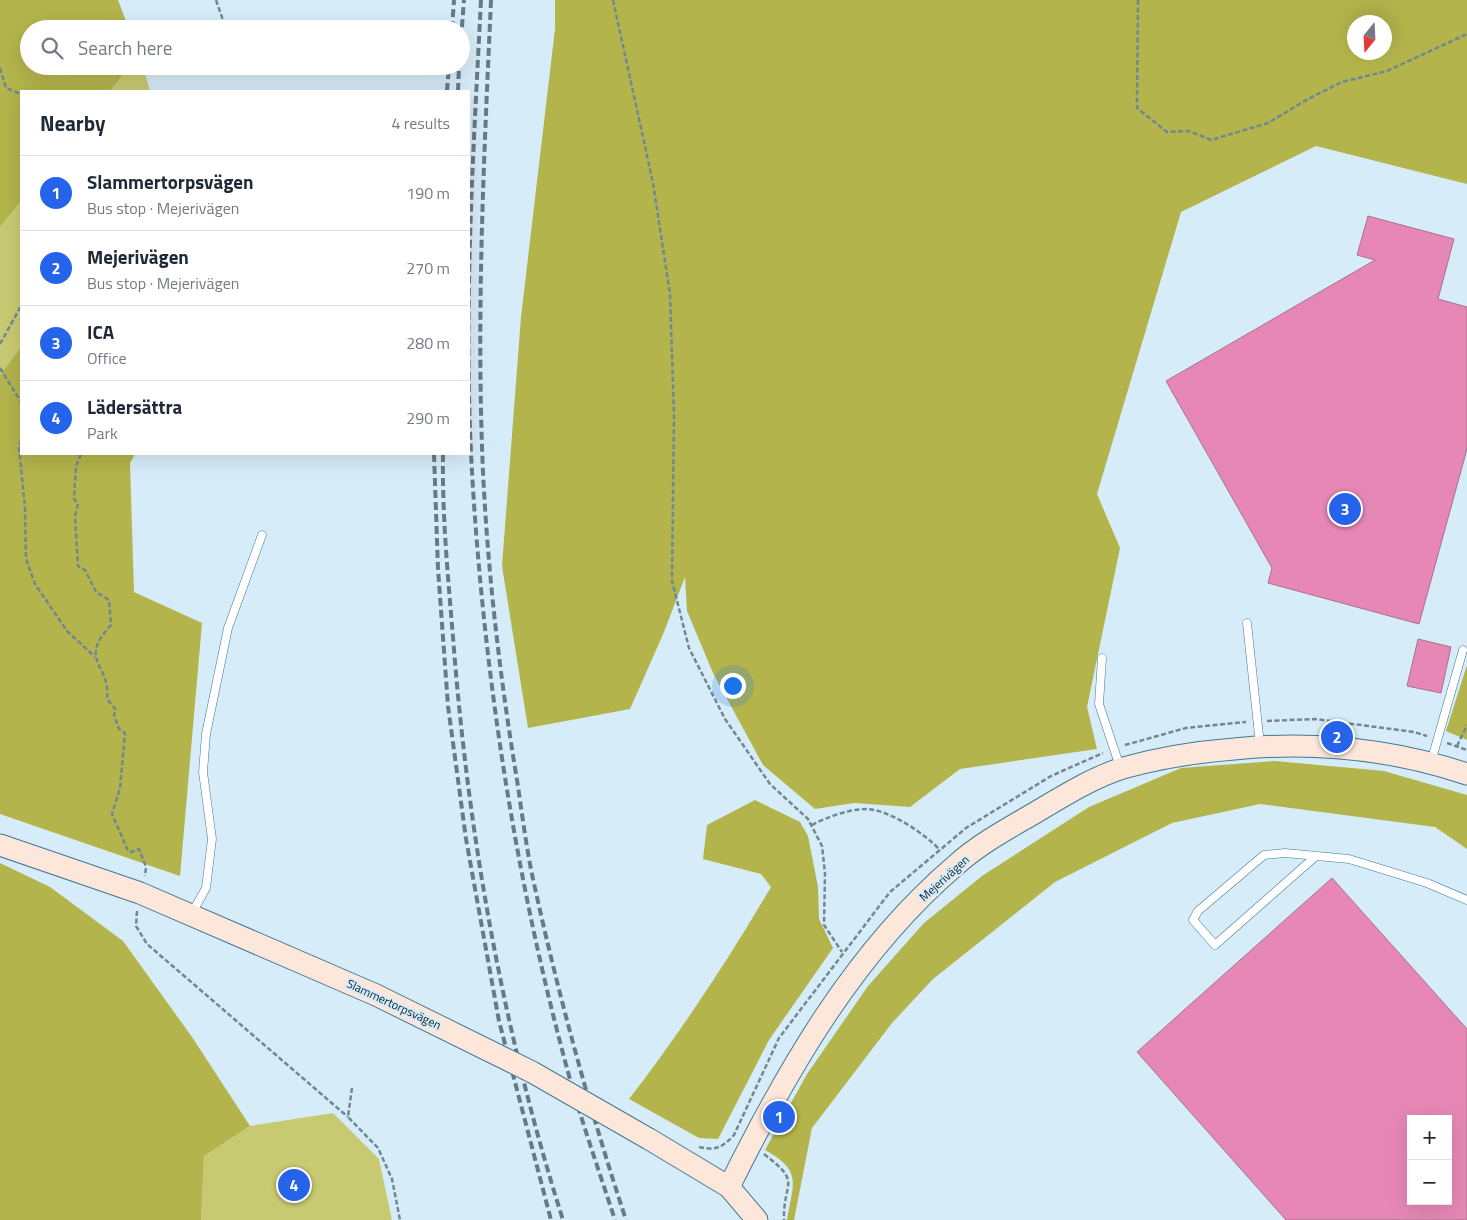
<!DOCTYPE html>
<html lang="en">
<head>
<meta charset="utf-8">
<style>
  :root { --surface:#fff; --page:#f6f6f7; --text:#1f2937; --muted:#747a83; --line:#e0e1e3; --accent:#2563eb }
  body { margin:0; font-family:"Titillium Web",sans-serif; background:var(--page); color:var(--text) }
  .controls { position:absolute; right:15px; bottom:15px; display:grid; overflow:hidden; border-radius:0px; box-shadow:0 5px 20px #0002 }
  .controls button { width:45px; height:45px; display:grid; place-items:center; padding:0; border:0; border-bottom:1px solid var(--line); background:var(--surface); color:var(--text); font:25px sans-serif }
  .compass { position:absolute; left:1347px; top:15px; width:45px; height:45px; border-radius:50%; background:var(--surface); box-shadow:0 5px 20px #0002; rotate:198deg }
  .you { position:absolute; left:732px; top:685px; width:18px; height:18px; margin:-12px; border:4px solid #fff; border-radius:50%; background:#1a73e8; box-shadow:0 0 0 8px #1a73e833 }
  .badge { display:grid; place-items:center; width:32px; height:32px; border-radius:50%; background:var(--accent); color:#fff; font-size:16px; font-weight:700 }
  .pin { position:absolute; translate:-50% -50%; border:2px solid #fff; box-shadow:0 1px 5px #0006 }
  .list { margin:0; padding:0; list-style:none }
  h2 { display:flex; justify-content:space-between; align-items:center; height:65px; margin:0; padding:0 20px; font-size:21px }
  h2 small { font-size:16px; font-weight:400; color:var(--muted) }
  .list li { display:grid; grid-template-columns:32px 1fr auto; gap:15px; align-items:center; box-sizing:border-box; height:75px; padding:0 20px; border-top:1px solid var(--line) }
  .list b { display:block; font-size:19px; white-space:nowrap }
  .list p { margin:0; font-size:16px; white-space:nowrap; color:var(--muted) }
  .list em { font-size:16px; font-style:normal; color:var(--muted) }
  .icon { flex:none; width:28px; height:28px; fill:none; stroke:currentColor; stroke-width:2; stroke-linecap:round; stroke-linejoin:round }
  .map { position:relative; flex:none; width:1467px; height:1220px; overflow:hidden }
  .search { position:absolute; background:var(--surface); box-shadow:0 5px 20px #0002; left:20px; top:20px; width:450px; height:55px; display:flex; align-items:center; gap:12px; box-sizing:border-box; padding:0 18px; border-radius:28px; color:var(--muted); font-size:19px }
  .panel { position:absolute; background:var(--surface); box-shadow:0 5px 20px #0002; left:20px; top:90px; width:450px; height:365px; border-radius:0px }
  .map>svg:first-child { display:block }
</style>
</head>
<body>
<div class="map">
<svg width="1467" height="1220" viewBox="0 0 1467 1220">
  <rect width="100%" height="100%" fill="#d6ecf8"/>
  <!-- green -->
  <g fill="#c8ca72">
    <polygon points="130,66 143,66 150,91 110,91"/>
    <polygon points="21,201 21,347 0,375 0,227"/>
    <polygon points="333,1113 379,1159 392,1220 201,1220 204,1156 250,1126"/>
  </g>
  <!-- forest -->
  <g fill="#b3b44b" fill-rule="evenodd">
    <polygon points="0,0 118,0 129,29 29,29 29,66 130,66 110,91 21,91 21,201 0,227"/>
    <path d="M555 0H1467V184L1316 146 1181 212 1097 494 1120 548 1087 707 1097 749 960 769 910 807 854 803 815 809 763 765 713 673 687 611 685 577 664 632 630 709 528 728 502 566 521 317 555 29ZM1354 22H1384V52H1354Z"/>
    <polygon points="21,347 21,454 135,454 130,463 134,592 202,623 180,876 0,814 0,375"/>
    <polygon points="1467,665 1467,740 1446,731"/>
    <path d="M1275 761 1384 771 1467 795V849L1435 827 1260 804 1172 823 1055 882 933 979 892 1023 812 1128 794 1220H787C793 1183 803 1171 765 1150L807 1074 868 986 924 923 982 876 1089 807 1181 768Z"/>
    <path d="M755 800 800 822 808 836 818 887 819 919 833 948 769 1040 718 1139 699 1138 629 1099C681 1032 728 960 771 887L761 874 703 859 707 825Z"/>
    <polygon points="0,863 50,887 123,941 192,1037 250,1126 204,1156 201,1220 0,1220"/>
  </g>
  <!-- building -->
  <g fill="#e687b6" stroke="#a6748b" fill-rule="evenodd">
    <polygon points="1368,216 1454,239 1438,299 1467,307 1467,449 1419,624 1268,583 1272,568 1166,381 1375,260 1357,255"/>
    <polygon points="1418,639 1451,647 1441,693 1407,686"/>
    <path d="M1332 878 1467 1029V1220H1286L1137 1052ZM1411 1119H1448V1201H1411Z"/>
  </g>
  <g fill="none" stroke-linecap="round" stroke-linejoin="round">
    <!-- lane casing -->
    <g stroke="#427992" stroke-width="9">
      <g id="lane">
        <polyline points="1247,623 1260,745"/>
        <polyline points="1102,658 1099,704 1120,767"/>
        <polyline points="1431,762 1463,650"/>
        <polyline points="1316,856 1215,945 1193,920 1198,911 1264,855 1285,853 1349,859 1427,883 1467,900"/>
        <polyline points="192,913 206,888 212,839 203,772 206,734 228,628 262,535"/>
      </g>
    </g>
    <!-- secondary casing -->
    <g stroke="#427992" stroke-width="23">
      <g id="secondary">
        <polyline points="0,845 140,893 376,995"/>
        <polyline points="649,1139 729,1187 757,1220"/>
        <path d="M729 1187C787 1070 855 951 956 865 980 843 1011 827 1038 811 1065 795 1094 777 1123 768 1159 758 1196 752 1234 749 1313 741 1392 749 1467 774"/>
      </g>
    </g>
    <!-- path -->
    <g stroke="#718893" stroke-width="2.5" stroke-dasharray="5 2.5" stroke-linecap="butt">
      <polyline points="216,0 226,29"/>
      <polyline points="613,0 653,183 670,294 674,416 672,581 689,648 725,719 770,784 808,819 822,846 825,873 824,925 842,952"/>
      <polyline points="1138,0 1137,108 1167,132 1189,131 1211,140 1268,123 1308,99 1342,82 1387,71 1467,34"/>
      <polyline points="239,66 241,71"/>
      <polyline points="0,68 6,88 21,94"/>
      <polyline points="0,344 21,306"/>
      <polyline points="0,368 21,402"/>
      <polyline points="21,440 19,447 25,508 26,559 35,584 67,631 95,657"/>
      <path d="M81 454 76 466 74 499 78 504 75 516 78 566 85 570 96 592 109 600 111 625C77 662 111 663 107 699L116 710 114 715 119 729 125 733 120 788 112 814 128 851 131 852 139 849 146 867 145 876"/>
      <polyline points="1267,721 1315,719 1414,732 1427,736"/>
      <polyline points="1447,743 1467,750"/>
      <polyline points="1125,745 1186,728 1246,722"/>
      <polyline points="1457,746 1467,725"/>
      <path d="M812 825C827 817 849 809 867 809 890 810 925 834 940 850"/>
      <polyline points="137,911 136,926 147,944 348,1117"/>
      <polyline points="352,1088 348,1117 378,1148 392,1179 400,1220"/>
      <path d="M699 1147C716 1151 723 1147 734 1135L779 1038 890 892 966 828 1051 776 1103 753"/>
      <path d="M764 1154C803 1184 783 1180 784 1220"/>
    </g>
    <!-- lane -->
    <use href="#lane" stroke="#fff" stroke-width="8"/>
    <!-- secondary -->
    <use href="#secondary" stroke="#fde6da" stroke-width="21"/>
    <!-- rail -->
    <g stroke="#657b87" stroke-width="4" stroke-dasharray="8 4" stroke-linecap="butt">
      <path d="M481 0C473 157 463 315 472 472 484 678 517 891 573 1090 586 1134 601 1177 615 1220"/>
      <path d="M491 0C484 157 476 315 483 472 488 575 500 678 517 780 522 813 526 846 533 879 558 994 589 1107 626 1220"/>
      <polyline points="452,29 454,0"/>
      <polyline points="461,39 464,0"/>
      <polyline points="447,91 449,66"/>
      <polyline points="458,91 459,66"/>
      <polyline points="434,454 438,569 448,706 466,839 499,1021 551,1220"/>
      <path d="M443 454C442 515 448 577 453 637 468 835 503 1031 563 1220"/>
    </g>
    <!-- secondary-bridge casing -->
    <g stroke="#427992" stroke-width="23" stroke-linecap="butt">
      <polyline id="secondary-bridge" points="376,995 532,1072 649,1139"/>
    </g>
    <!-- secondary-bridge -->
    <use href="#secondary-bridge" stroke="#fde6da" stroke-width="21"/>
  </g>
  <g text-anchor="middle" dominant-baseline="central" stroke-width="4.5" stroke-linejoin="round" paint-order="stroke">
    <!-- street labels -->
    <g font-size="12" fill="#0e2530" stroke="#d6ecf8">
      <text transform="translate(944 878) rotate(-42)">Mejerivägen</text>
      <text transform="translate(394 1004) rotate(25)">Slammertorpsvägen</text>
    </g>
  </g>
</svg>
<div class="controls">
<button>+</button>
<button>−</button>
</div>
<svg class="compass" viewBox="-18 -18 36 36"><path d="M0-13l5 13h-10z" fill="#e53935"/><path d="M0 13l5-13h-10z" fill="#747a83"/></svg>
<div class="you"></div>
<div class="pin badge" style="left:779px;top:1117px">1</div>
<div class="pin badge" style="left:1337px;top:737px">2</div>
<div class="pin badge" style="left:1345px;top:509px">3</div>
<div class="pin badge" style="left:294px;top:1185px">4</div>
<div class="search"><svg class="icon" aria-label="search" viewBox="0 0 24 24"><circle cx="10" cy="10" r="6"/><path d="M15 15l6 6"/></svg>Search here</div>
<section class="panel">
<h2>Nearby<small>4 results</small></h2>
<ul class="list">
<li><span class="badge">1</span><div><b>Slammertorpsvägen</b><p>Bus stop · Mejerivägen</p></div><em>190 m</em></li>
<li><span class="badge">2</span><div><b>Mejerivägen</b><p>Bus stop · Mejerivägen</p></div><em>270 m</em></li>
<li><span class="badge">3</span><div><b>ICA</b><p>Office</p></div><em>280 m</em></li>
<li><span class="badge">4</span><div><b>Lädersättra</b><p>Park</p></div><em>290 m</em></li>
</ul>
</section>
</div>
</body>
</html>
